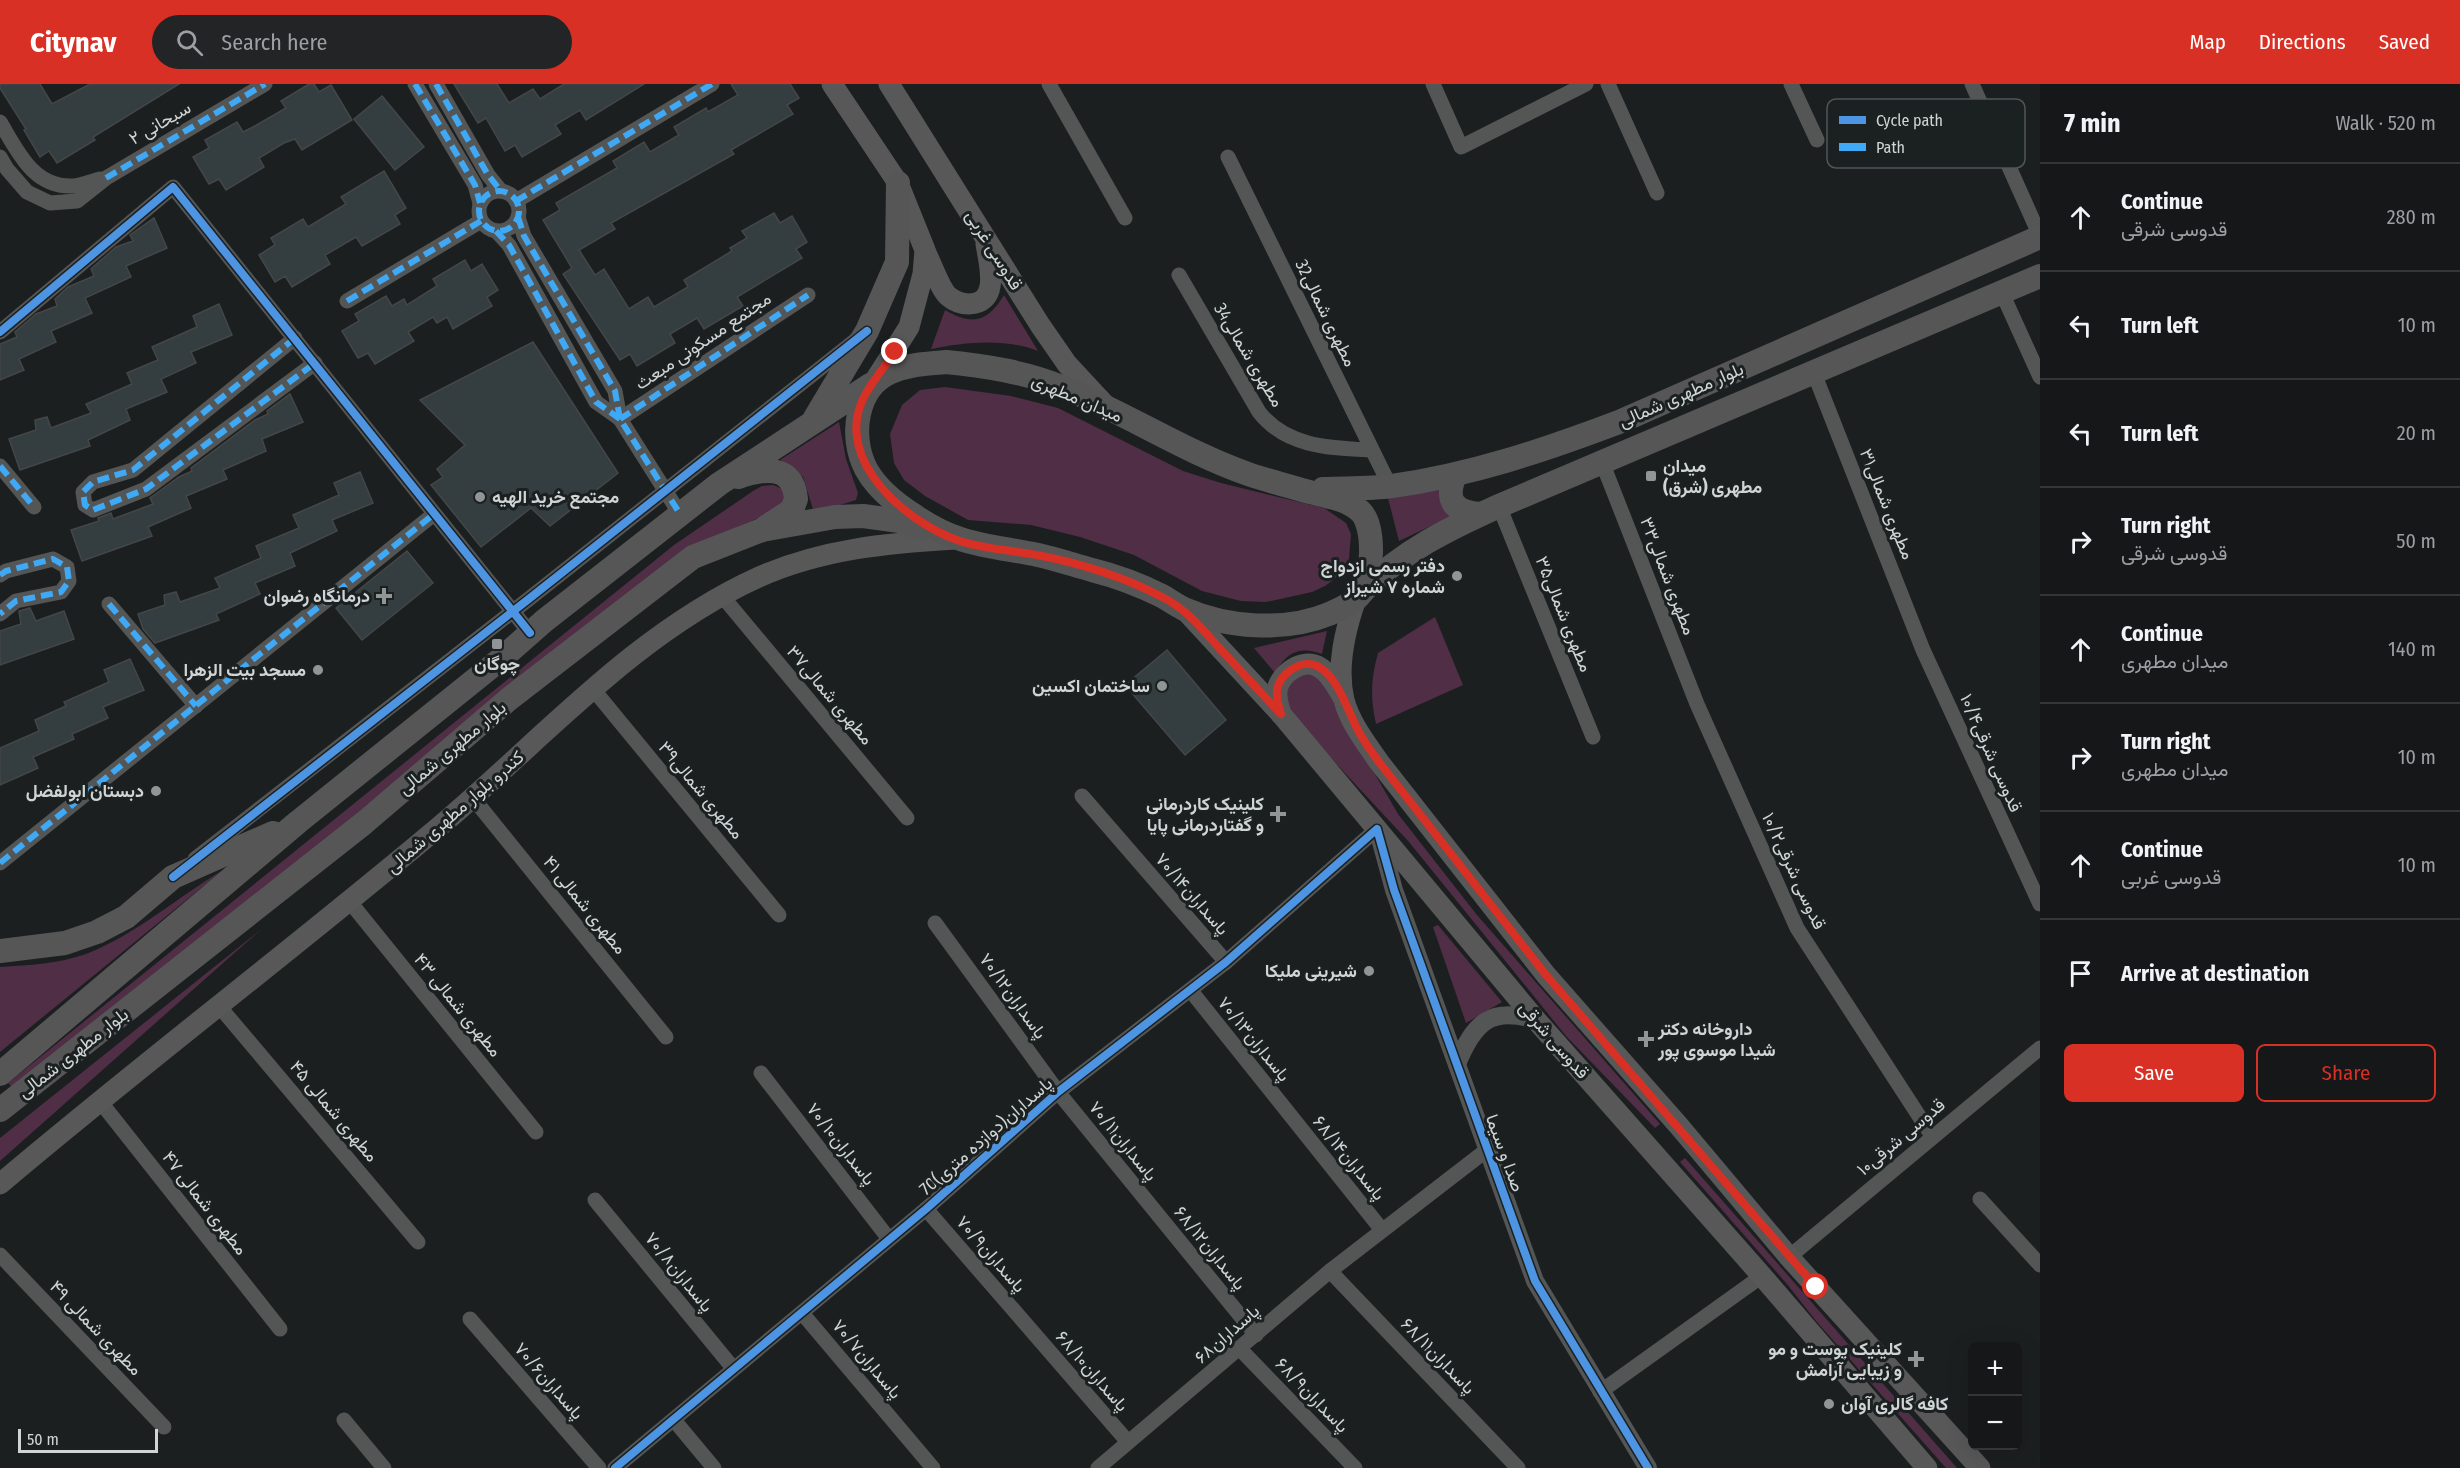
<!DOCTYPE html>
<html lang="en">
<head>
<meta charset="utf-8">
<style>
  :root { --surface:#151718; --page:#222425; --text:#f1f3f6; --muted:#9d9fa2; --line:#343637; --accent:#d93025 }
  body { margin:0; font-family:"Fira Sans Condensed",Vazirmatn,sans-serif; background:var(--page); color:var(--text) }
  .controls { position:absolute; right:18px; bottom:18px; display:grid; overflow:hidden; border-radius:9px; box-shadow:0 6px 24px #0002 }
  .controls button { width:54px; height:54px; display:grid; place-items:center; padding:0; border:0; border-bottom:2px solid var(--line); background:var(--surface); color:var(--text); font:30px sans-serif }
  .scale { position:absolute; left:18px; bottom:15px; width:140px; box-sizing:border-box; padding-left:6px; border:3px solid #d0d4d5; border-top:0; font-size:16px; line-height:21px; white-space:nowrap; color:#d0d4d5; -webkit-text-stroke:4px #1b2021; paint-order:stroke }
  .stop { position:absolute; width:18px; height:18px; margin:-14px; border:4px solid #d93025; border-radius:50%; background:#fff }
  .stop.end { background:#d93025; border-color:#fff; box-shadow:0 2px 6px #0008 }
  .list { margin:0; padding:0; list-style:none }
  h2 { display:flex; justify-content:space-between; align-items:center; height:78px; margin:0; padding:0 24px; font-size:26px }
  h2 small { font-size:20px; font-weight:400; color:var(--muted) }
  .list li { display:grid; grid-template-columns:39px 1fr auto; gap:18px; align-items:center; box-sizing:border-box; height:108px; padding:0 24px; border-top:2px solid var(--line) }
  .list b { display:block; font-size:22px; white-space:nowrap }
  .list p { margin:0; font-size:20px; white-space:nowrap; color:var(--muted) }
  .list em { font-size:20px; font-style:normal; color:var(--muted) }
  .actions { display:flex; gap:12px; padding:18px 24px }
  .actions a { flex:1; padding:14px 0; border:2px solid var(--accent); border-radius:9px; text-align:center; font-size:21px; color:var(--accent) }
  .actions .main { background:var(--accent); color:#fff }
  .icon { flex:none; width:33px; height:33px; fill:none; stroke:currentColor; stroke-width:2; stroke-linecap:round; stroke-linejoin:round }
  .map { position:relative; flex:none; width:2040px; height:1384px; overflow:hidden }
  header { display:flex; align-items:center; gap:36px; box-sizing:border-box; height:84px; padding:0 30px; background:var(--accent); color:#fff }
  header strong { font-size:28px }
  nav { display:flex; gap:33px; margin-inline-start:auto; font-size:21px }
  .search { width:420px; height:54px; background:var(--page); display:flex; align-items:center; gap:15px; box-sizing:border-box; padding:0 21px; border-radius:33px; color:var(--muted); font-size:22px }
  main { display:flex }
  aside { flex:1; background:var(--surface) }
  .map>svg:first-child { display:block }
</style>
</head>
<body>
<header>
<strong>Citynav</strong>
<div class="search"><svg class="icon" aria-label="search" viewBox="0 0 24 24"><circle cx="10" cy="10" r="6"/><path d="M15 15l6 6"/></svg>Search here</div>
<nav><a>Map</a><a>Directions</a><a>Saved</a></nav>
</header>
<main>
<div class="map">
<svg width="2040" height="1384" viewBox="0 0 2040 1384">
  <rect width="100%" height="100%" fill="#1c1f20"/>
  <!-- green -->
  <g fill="#4f2e46">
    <path d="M1004 211 1038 267C1005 254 965 258 931 265L945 226C972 242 988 238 1004 211Z"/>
    <polygon points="945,303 1011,312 1058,324 1183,387 1221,399 1324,424 1346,439 1351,450 1349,475 1341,490 1325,502 1312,508 1266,518 1241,517 1202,507 1134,471 1080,453 1031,441 968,436 925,412 904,396 894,379 890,350 902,321 920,306"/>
    <polygon points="839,338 846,375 858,409 856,416 837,422 813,425 803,393 780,376"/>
    <polygon points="773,401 783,405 786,412 780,425 709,455 12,1003 8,999 674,461 753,407 762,402"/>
    <polygon points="1440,404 1452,432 1399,457 1388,414"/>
    <path d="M1435 533 1463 601 1376 640C1370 614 1371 594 1378 569Z"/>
    <path d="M1327 547 1322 570C1299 562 1287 568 1275 589L1254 564Z"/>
    <polygon points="1306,587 1319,593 1398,730 1477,831 1660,1040 1655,1044 1566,952 1409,758 1317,659 1286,620 1288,598"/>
    <path d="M223 786 0 968V883C29 881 58 880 86 870 135 851 178 813 223 786Z"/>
    <polygon points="1438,841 1502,918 1466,939 1433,843"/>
    <polygon points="263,844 240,864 0,1077 0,1054"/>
    <polygon points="1685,1074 1957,1384 1946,1384 1816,1237 1787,1200 1680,1078"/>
  </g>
  <!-- building -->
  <g fill="#343e40" stroke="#444647" stroke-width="1.5">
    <polygon points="0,0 40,0 52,20 90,0 179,0 93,53 95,56 57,79 49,67 40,73 24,46 26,45 0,4"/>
    <polygon points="309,0 314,0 319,8 331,1 352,36 302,66 295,55 284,59 259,74 264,83 226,106 219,95 209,100 193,73 209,64 205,56 237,38 243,48 255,42 286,24 281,17"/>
    <polygon points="454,0 497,0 509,19 533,5 540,15 564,0 644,0 586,36 580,26 555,41 561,50 522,73 515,61 505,67 486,34 478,39"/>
    <polygon points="731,0 790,0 799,14 787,21 793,30 731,66 734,70 611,139 615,145 579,166 595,191 604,185 629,225 648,213 654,223 688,203 684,196 732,167 730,164 747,154 742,147 774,129 780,139 792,132 807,158 796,165 802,174 737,213 743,222 704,245 697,234 670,250 675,259 637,282 630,270 620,276 563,190 572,184 543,136 560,126 556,119 617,84 613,77 644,58 650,68 679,51 674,43 706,24 708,28 738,11"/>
    <polygon points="382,12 424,63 395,86 354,35"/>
    <polygon points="384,87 406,124 395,131 400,140 362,162 356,153 325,171 330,180 292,203 285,192 275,198 259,171 275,161 271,154 303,135 308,143 346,120 341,113"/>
    <polygon points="154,134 167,164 126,182 131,193 85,214 92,229 51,247 56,258 19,275 24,286 0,296 0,260 17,253 15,248 36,230 57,222 55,215 68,203 94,192 91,185 116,163 133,157 130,151"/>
    <polygon points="465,176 471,187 482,180 498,206 487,213 492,222 453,245 447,233 437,239 433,233 408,248 414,257 375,280 368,269 358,274 342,247 359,237 355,230 386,212 392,222 404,215 407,221 437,202 433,195"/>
    <polygon points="219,220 232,251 191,268 196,279 161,295 167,308 126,325 130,336 88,356 90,362 20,386 9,355 36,346 35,336 47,333 51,344 91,329 86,320 132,300 127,289 158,276 152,263 197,243 193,232"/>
    <polygon points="533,258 618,389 550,442 531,424 481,463 431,401 443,393 437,385 465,361 420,316"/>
    <polygon points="290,310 303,338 262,355 266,367 223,386 227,395 186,412 191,424 148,443 152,452 82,477 71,446 99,437 98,434 111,429 113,435 153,420 150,414 179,393 192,387 191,384 255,336 268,330 267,327"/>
    <polygon points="360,388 373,419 332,436 337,447 290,469 295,482 255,499 260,510 216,530 219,536 155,559 143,545 138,530 165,521 164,511 176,508 180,518 220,504 215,494 261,474 256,462 299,444 293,431 339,411 334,399"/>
    <polygon points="407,467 433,499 362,556 336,524"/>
    <polygon points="30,524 36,537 64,527 74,555 0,581 0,547 21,540 19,527"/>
    <polygon points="1167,566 1226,636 1185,671 1125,601"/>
    <polygon points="130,575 144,606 103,623 108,634 72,650 74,655 33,673 38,684 0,701 0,664 39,647 35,636 66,622 64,618 109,598 104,586"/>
  </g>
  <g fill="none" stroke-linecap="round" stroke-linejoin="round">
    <!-- minor -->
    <g stroke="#545555" stroke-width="15">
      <polyline points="415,0 475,101 480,119"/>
      <polyline points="436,0 488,91 501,107"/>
      <polyline points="1049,0 1125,134"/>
      <polyline points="1433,0 1461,63 1586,0"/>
      <polyline points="1608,0 1657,109"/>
      <polyline points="1791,0 1817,56"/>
      <polyline points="1972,0 2040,152"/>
      <path d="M0 38C17 66 33 104 73 102 81 102 91 97 100 95"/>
      <polyline points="0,73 7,85 27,108 50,119 77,117 106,94 265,0"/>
      <polyline points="1228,73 1390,402"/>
      <circle cx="499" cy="127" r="20"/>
      <polyline points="516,117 712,0"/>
      <polyline points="518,133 524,152 615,307 620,335 680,430"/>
      <polyline points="496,147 509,161 596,318 620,335"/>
      <path d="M1179 191 1259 328C1286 363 1330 364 1371 366"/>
      <polyline points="2002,209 2040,293"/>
      <polyline points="347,217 481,137"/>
      <polyline points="0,248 173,103 530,549"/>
      <polyline points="295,254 133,386 93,398 83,408 85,421 93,426 146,405 315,279"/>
      <polyline points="1814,289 1923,566 2040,820"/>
      <polyline points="620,335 808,211"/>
      <polyline points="1602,378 1697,620 1797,844 1932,1052"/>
      <polyline points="0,382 34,423"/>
      <polyline points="1499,422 1593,653"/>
      <polyline points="0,491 6,487 53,475 67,483 69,497 61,508 16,517 0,530"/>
      <polyline points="723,513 907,734"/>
      <polyline points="109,520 196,622"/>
      <polyline points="593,605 779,831"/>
      <polyline points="1082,712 1226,878"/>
      <polyline points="473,714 666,953"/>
      <polyline points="195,775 530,514 856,256"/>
      <polyline points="0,779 434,430"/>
      <polyline points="350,818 536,1048"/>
      <polyline points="935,839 1058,1008 1256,1251"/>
      <polyline points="1191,907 1382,1146"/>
      <polyline points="219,922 418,1158"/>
      <polyline points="761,989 889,1155"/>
      <polyline points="99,1016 280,1245"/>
      <polyline points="1980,1115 2040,1181"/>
      <polyline points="595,1116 733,1284"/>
      <polyline points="926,1125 1128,1358"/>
      <polyline points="0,1171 164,1343"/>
      <polyline points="1789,1173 2040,964"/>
      <polyline points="1330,1187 1518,1384"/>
      <polyline points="802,1229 933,1384"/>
      <polyline points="470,1235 599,1384"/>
      <polyline points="1240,1265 1355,1384"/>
      <polyline points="1600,1308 1762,1192"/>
      <polyline points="344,1336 384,1384"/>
      <polyline points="674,1336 714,1384"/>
      <polyline points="615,1384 926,1125 1058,1008 1226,878 1377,745"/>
      <polyline points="1098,1384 1330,1187 1488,1065"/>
    </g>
    <!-- tertiary -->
    <g stroke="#545555" stroke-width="18">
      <polyline points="1378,747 1394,806 1535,1197 1648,1384"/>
      <path d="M1457 980C1474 939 1490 922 1536 936"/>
    </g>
    <!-- secondary -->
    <g stroke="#585858" stroke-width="21">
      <polyline points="832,0 898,99 925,166 923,190 909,243 874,298"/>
      <polyline points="889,0 1040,241 1067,280 1105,321"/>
      <path d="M925 167C931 178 940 205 948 212 955 218 961 220 969 220 1001 219 989 180 986 160"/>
      <path d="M1356 515C1345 546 1336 582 1344 616 1350 639 1366 659 1379 678L1546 891 1679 1042 1789 1173 1980 1384"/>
      <polyline points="1184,525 1281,630 1536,936 1762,1192 1927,1384"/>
      <path d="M1281 630C1279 623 1276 615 1277 607 1279 590 1303 573 1319 583 1330 589 1336 602 1342 612"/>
      <path d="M0 1100C144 978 295 864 440 742 542 656 635 549 759 493 822 465 888 459 955 455"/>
    </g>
    <!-- primary -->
    <g stroke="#565657" stroke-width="24">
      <path d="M946 278C986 282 1025 288 1062 303 1126 329 1183 367 1248 390 1266 396 1284 401 1302 406 1322 412 1344 413 1360 427 1375 441 1373 487 1364 505 1357 518 1342 524 1329 530 1285 548 1227 544 1184 525 1176 521 1169 516 1162 512 1140 501 1116 492 1092 486 1074 481 1056 475 1038 471 989 461 958 462 915 432 896 420 877 405 866 385 849 352 856 303 891 288 909 280 928 280 946 278Z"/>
      <polyline points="815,334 867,247 897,178 898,99"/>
      <path d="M1455 391C1445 416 1453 428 1480 430"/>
      <path d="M738 393C762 385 793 379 796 415L792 426 766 443"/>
      <path d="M1323 405C1346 404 1370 405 1392 402 1471 391 1545 366 1619 338L2040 153"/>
      <path d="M1364 506C1403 467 1448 445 1499 422L2040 192"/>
      <polyline points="0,867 65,859 97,848 126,833 173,793 273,749"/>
      <polyline points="0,990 298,738 502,574 544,537 719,400 870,301"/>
      <polyline points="0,1026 364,739 509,615 693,473 762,446 835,433 863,432 900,437 921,444"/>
    </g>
    <!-- quiet -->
    <g stroke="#3fa9f5" stroke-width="6" stroke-dasharray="12 6" stroke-linecap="butt">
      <polyline points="415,0 475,101 480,119"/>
      <polyline points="436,0 488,91 501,107"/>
      <polyline points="106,94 265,0"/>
      <circle cx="499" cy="127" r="20"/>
      <polyline points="516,117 712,0"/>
      <polyline points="518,133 524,152 615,307 620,335 680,430"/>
      <polyline points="496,147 509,161 596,318 620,335"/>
      <polyline points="347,217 481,137"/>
      <polyline points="295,254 133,386 93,398 83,408 85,421 93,426 146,405 315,279"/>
      <polyline points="620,335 808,211"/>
      <polyline points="0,382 34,423"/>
      <polyline points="0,491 6,487 53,475 67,483 69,497 61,508 16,517 0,530"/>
      <polyline points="109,520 196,622"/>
      <polyline points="0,779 434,430"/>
    </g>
    <!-- cycleway casing -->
    <g stroke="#1b2021" stroke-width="11">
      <g id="cycleway">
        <polyline points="0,248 173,103 530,549"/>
        <polyline points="173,793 530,514 867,247"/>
        <polyline points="615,1384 926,1125 1058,1008 1226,878 1377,745 1394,806 1535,1197 1648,1384"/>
      </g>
    </g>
    <!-- cycleway -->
    <use href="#cycleway" stroke="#4d94e3" stroke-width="8"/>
  </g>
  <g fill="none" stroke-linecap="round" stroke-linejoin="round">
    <!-- route -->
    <path stroke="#d93025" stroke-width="8" d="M895 268C884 284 870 299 862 317 836 378 905 437 957 456 982 465 1011 466 1037 471 1079 479 1124 493 1162 513 1187 525 1203 546 1222 567 1242 588 1261 609 1281 630 1279 623 1276 615 1277 607 1278 590 1303 573 1319 583 1339 594 1349 631 1360 650 1366 660 1372 669 1379 678L1546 891 1816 1203"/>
  </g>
  <!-- markers -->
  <g fill="#919596" stroke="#1b2021" stroke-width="2">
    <rect x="1645" y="386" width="12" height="12" rx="3"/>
    <circle cx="480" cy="413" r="6"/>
    <circle cx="1457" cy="492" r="6"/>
    <path d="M381 503h6v6h6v6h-6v6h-6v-6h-6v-6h6z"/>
    <rect x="491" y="554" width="12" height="12" rx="3"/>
    <circle cx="318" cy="586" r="6"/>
    <circle cx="1162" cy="602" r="6"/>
    <circle cx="156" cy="707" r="6"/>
    <path d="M1275 721h6v6h6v6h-6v6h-6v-6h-6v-6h6z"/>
    <circle cx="1369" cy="887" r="6"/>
    <path d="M1643 946h6v6h6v6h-6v6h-6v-6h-6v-6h6z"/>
    <path d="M1913 1266h6v6h6v6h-6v6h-6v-6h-6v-6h6z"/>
    <circle cx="1829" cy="1320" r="6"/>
  </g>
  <g text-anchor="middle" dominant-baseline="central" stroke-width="6" stroke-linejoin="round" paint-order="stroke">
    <!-- street labels -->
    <g font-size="18" fill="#d0d4d5" stroke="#1b2021">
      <text transform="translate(160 39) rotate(-30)">سبحانی ۲</text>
      <text transform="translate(994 166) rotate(58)">قدوسی غربی</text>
      <text transform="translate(1326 229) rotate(64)">32مطهرى شمالى</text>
      <text transform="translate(703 257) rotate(-34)">مجتمع مسکونی مبعث</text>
      <text transform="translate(1249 271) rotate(59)">34مطهرى شمالى</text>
      <text transform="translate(1681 311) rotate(-24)">بلوار مطهرى شمالى</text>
      <text transform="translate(1077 314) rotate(23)">میدان مطهری</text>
      <text transform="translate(1887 420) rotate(68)">مطهرى شمالى۳۱</text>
      <text transform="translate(1668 492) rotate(69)">مطهرى شمالى۳۳</text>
      <text transform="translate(1564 530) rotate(68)">مطهرى شمالى۳۵</text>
      <text transform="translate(830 611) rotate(50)">مطهرى شمالى۳۷</text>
      <text transform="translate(452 664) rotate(-40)">بلوار مطهری شمالی</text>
      <text transform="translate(1991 669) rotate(66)">قدوسی شرقی۱۰/۴</text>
      <text transform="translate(701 706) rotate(50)">مطهرى شمالى۳۹</text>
      <text transform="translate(455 728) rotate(-41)">کندرو بلوار مطهری شمالی</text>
      <text transform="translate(1794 787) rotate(65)">قدوسی شرقی۱۰/۲</text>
      <text transform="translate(1192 810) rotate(49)">پاسداران۷۰/۱۴</text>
      <text transform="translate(585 821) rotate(51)">۴۱ مطهرى شمالى</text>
      <text transform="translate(1013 912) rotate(54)">پاسداران۷۰/۱۲</text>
      <text transform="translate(458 921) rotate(51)">مطهرى شمالى ۴۳</text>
      <text transform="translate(1254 955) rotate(51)">پاسداران۷۰/۱۳</text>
      <text transform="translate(1554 956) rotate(49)">قدوسی شرقی</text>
      <text transform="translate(73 969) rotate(-38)">بلوار مطهری شمالی</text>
      <text transform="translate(334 1027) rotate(50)">مطهرى شمالى ۴۵</text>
      <text transform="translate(986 1052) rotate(-41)">70پاسداران(دوازده متری)</text>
      <text transform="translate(1901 1053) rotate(-40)">قدوسی شرقی۱۰</text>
      <text transform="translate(1123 1057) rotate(51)">پاسداران۷۰/۱۱</text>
      <text transform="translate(841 1060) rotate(52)">پاسداران۷۰/۱۰</text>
      <text transform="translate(1505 1069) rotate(70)">صدا و سیما</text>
      <text transform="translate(1349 1074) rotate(51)">پاسداران۶۸/۱۴</text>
      <text transform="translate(205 1119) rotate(52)">مطهرى شمالى ۴۷</text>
      <text transform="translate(1210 1164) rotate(51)">پاسداران۶۸/۱۲</text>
      <text transform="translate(991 1170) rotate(49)">پاسداران۷۰/۹</text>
      <text transform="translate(679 1188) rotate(51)">پاسداران۷۰/۸</text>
      <text transform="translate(96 1244) rotate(46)">مطهرى شمالى ۴۹</text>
      <text transform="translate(1227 1250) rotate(-41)">پاسداران۶۸</text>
      <text transform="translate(1438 1272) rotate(46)">پاسداران۶۸/۱۱</text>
      <text transform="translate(867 1275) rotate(50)">پاسداران۷۰/۷</text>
      <text transform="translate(1092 1287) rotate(49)">پاسداران۶۸/۱۰</text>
      <text transform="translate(549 1297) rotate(49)">پاسداران۷۰/۶</text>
      <text transform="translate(1312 1311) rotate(46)">پاسداران۶۸/۹</text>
    </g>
    <!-- poi labels -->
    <g font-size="18" font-weight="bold" fill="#d0d4d5" stroke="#1b2021" text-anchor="end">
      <text x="1663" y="382" text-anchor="start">میدان<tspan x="1663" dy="21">مطهری (شرق)</tspan></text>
      <text x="492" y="413" text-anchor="start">مجتمع خرید الهیه</text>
      <text x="1445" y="482">دفتر رسمی ازدواج<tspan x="1445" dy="21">شماره ۷ شیراز</tspan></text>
      <text x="370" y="512">درمانگاه رضوان</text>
      <text x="497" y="580" text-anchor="middle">چوگان</text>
      <text x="306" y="586">مسجد بیت الزهرا</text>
      <text x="1150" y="602">ساختمان اکسین</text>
      <text x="144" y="707">دبستان ابولفضل</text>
      <text x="1264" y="720">کلینیک کاردرمانی<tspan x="1264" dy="21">و گفتاردرمانی پایا</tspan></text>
      <text x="1357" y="887">شیرینى ملیکا</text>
      <text x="1658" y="945" text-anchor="start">داروخانه دکتر<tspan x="1658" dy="21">شیدا موسوی پور</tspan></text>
      <text x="1902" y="1265">کلینیک پوست و مو<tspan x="1902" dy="21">و زیبایی آرامش</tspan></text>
      <text x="1841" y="1320" text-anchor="start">کافه گالری آوان</text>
    </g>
  </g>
  <!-- legend -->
  <rect x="1827" y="15" width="198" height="69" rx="9" fill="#1b2021" stroke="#515657" stroke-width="1.5"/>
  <rect x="1839" y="32" width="27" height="8" fill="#4d94e3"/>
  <rect x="1839" y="59" width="27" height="8" fill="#3fa9f5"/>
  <g font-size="16" fill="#d0d4d5">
    <text x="1876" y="42">Cycle path</text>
    <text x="1876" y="69">Path</text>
  </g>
</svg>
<div class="controls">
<button>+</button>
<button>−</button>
</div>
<div class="scale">50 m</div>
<div class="stop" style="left:1816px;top:1203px"></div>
<div class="stop end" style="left:895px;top:268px"></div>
</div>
<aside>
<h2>7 min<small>Walk · 520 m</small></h2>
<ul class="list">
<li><svg class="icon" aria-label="ahead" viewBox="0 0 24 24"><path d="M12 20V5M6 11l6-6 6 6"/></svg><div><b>Continue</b><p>قدوسی شرقی</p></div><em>280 m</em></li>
<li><svg class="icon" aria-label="left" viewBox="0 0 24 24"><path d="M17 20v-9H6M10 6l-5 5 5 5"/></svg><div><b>Turn left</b></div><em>10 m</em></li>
<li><svg class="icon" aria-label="left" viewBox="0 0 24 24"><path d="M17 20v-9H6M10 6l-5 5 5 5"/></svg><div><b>Turn left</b></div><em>20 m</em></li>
<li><svg class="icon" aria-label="right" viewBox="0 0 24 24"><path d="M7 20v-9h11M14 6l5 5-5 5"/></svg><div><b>Turn right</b><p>قدوسی شرقی</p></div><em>50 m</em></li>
<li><svg class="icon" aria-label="ahead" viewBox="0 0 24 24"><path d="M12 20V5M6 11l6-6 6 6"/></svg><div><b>Continue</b><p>میدان مطهری</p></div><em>140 m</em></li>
<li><svg class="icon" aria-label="right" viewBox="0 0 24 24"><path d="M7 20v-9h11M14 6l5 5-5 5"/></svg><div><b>Turn right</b><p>میدان مطهری</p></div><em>10 m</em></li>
<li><svg class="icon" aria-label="ahead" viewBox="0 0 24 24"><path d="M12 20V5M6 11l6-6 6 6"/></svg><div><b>Continue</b><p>قدوسی غربی</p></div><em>10 m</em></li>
<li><svg class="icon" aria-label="arrive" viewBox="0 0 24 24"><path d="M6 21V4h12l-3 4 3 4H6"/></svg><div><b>Arrive at destination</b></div></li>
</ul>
<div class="actions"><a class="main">Save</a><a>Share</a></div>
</aside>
</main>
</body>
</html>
